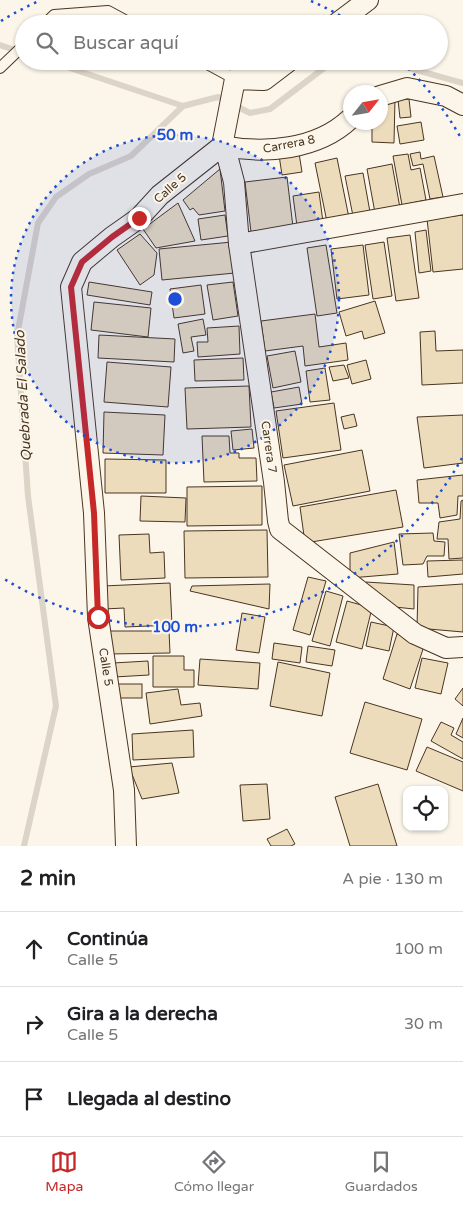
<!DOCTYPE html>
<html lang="es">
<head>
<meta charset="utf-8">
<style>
  :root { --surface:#fff; --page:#f6f6f6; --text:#202124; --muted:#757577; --line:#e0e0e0; --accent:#c62828 }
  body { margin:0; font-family:"Varela Round",sans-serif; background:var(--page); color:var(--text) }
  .controls { position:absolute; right:15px; bottom:15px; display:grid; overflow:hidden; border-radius:10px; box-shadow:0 1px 4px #0004 }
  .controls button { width:45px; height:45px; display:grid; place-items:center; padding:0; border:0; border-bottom:1px solid var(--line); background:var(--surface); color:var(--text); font:25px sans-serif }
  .compass { position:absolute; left:343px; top:85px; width:45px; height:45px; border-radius:50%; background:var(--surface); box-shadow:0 1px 4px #0004; rotate:59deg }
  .stop { position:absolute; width:15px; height:15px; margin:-11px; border:4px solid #c62828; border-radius:50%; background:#fff }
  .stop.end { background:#c62828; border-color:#fff; box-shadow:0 1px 5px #0008 }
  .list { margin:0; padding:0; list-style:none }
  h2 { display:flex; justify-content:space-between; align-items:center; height:65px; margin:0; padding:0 20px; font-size:21px }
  h2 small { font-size:16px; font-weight:400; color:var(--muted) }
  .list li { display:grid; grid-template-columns:32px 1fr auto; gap:15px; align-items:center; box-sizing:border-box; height:75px; padding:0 20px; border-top:1px solid var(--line) }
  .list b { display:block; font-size:19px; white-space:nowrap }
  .list p { margin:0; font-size:16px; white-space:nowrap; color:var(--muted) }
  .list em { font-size:16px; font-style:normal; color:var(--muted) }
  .icon { flex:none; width:28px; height:28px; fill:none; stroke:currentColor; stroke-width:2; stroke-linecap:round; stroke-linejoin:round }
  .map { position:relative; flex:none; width:463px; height:846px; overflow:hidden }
  .search { position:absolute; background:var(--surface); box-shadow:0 1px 4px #0004; left:15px; right:15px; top:15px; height:55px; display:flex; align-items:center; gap:12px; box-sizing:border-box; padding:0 18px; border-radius:28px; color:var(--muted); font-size:19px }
  .sheet { height:290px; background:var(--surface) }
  nav { display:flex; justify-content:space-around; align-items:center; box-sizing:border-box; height:70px; border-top:1px solid var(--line); background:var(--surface); font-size:14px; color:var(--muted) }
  nav a { display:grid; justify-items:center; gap:2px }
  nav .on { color:var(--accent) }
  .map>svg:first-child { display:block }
</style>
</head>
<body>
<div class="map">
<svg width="463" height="846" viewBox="0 0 463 846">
  <rect width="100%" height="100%" fill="#fbf6e9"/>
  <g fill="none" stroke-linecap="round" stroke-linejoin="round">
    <!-- stream -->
    <g stroke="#dcd4c6" stroke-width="6">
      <polyline points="0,45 24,53"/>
      <polyline points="49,61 183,106"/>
      <polyline points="384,61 463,83"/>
      <polyline points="24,846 56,706 28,496 17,336 38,223 56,197 89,174 131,156 183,106 218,97 250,113 270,109 328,65 375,61"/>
    </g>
  </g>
  <!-- building -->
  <g fill="#ecdcbc" stroke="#4a3520">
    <polygon points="395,98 394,143 372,142 372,122 380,122 380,107"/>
    <polygon points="409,99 411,117 400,118 398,100"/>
    <polygon points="421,122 424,140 400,144 397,126"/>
    <polygon points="420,152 421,159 434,156 443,197 430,199 423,164 413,166 410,154"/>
    <polygon points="299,153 302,172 282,175 279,155"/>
    <polygon points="408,154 411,170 420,168 426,200 402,205 393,156"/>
    <polygon points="337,158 349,218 327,222 315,163"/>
    <polygon points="392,164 400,208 375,213 367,169"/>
    <polygon points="220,169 225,211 199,215 193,208 190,210 183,200"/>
    <polygon points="363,173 370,212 353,216 345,176"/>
    <polygon points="287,177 293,227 251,232 245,182"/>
    <polygon points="319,192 323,222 297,226 293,196"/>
    <polygon points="178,203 195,241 156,248 143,229"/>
    <polygon points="225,215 228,236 201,240 198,219"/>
    <polygon points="463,215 463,269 433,272 427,219"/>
    <polygon points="426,230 431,271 419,273 415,232"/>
    <polygon points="140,234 157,253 154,275 140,285 117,250"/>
    <polygon points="410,235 419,298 396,301 387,238"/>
    <polygon points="232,242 235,273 162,280 159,249"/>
    <polygon points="384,242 392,296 373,299 365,245"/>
    <polygon points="326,245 337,313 317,316 307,248"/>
    <polygon points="363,245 369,295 337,299 331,249"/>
    <polygon points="89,282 152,292 150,305 87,295"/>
    <polygon points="233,282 238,316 213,320 207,285"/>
    <polygon points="201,285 205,314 174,318 170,289"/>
    <polygon points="375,301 385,333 364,339 362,331 346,336 339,312"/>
    <polygon points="94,302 151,308 148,337 91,330"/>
    <polygon points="315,314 319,347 346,343 348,360 305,366 303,346 265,351 261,321"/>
    <polygon points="203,319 206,335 191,337 194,351 183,353 178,324"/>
    <polygon points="239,326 240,354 198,357 197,342 208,342 207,328"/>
    <polygon points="435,331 436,351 463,350 463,383 422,385 420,332"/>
    <polygon points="99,335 175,339 174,362 98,358"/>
    <polygon points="295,351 301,382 273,388 267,356"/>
    <polygon points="243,358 244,380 195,381 194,360"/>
    <polygon points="366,360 371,379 352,384 347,365"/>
    <polygon points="107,362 171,367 168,407 104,402"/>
    <polygon points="344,365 349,378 333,381 329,367"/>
    <polygon points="325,368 330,400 310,402 306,371"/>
    <polygon points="249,386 251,427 187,429 185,388"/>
    <polygon points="299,387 302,404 274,408 271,392"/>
    <polygon points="334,403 341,450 283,458 276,411"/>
    <polygon points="104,412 165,415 163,455 103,453"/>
    <polygon points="354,414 357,426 344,429 341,417"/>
    <polygon points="463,415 463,463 424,468 417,417"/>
    <polygon points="252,429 254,448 233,450 231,431"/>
    <polygon points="202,436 229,436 230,453 239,453 239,458 256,458 257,481 204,482"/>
    <polygon points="362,450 370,491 293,506 284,465"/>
    <polygon points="105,459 166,460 166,493 105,493"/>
    <polygon points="463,475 463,496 458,496 457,515 440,518 438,503 419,503 417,480"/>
    <polygon points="262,486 262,525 187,526 187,487"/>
    <polygon points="396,490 403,527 305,543 300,507"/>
    <polygon points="141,496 186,498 185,522 140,521"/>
    <polygon points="463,500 463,558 449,559 448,539 437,539 439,522 460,519 461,501"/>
    <polygon points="267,530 268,577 185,578 184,531"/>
    <polygon points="433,533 434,541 445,542 444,556 427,556 423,564 403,565 399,534"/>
    <polygon points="149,534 150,553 164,552 165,578 121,580 119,535"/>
    <polygon points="394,542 398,574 350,578 350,553"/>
    <polygon points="463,560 463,574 428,577 427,561"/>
    <polygon points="308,577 326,581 310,635 293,630"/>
    <polygon points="366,582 414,585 414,609 385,606 367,593"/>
    <polygon points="170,583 172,625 125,627 124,608 104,609 103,586"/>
    <polygon points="270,584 269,609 190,591 192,586"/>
    <polygon points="463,584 463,632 417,628 418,587"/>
    <polygon points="326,591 343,596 330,646 312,641"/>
    <polygon points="347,601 372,608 362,649 336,642"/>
    <polygon points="242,613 265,617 259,653 236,650"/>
    <polygon points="371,622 394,627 389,651 366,646"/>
    <polygon points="108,631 169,631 170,653 108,654"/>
    <polygon points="397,634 425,643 410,689 383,679"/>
    <polygon points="274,643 302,647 300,663 272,659"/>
    <polygon points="308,646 335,650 332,666 306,662"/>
    <polygon points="153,656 184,656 184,670 194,670 194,687 153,687"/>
    <polygon points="422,658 448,663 441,694 415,688"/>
    <polygon points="200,659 260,663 258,689 198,685"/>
    <polygon points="148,661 149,675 114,677 113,663"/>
    <polygon points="278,662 330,673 322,716 270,706"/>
    <rect x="118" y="684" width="24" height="14"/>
    <polygon points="463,688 463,706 455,699"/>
    <polygon points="178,689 181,705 200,703 202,716 150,724 146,693"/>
    <polygon points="365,702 422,719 407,770 350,753"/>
    <polygon points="463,718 463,738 456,734"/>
    <polygon points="441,722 454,728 451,735 463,742 463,759 431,741"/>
    <polygon points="193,730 194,757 133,760 132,734"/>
    <polygon points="427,747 463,762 463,791 416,771"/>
    <polygon points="172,763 179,793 142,799 129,767"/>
    <polygon points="267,784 270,819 243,821 240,785"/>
    <polygon points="378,784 397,846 350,846 335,797"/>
    <polygon points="287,829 295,844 291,846 271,846 267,839"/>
  </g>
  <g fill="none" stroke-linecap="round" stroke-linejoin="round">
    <!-- lane casing -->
    <g stroke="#4a3520" stroke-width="12">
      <g id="lane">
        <polyline points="45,24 54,15 108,11 132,24"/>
        <polyline points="202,61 235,79"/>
        <polyline points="0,68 24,45"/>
      </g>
    </g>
    <!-- street casing -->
    <g stroke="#4a3520" stroke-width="22">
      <g id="street">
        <polyline points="336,24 368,0"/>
        <polyline points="380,96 407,88 446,96 463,105"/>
        <polyline points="222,146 228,159 234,182 239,244 274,482 278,521 280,529 415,634 446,648 463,647"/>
        <path d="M222 146C265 154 317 150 350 119"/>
        <polyline points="239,244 463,204"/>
        <polyline points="126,846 124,790 98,617 94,513 71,287 82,262 112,237 139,218 160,195 222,146 235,79 264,80 289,61"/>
      </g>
    </g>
    <!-- lane -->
    <use href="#lane" stroke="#fbf6e9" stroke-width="10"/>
    <!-- street -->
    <use href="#street" stroke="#fbf6e9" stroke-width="20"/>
  </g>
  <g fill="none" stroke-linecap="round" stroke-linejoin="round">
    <!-- route -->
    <polyline stroke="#c62828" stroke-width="6" points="98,617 94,513 71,287 82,262 112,237 139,218"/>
  </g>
  <!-- distance rings -->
  <circle cx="175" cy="299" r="164" fill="#1d4ed8" fill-opacity=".12"/>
  <g fill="none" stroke="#1d4ed8" stroke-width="2.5" stroke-dasharray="2.5 5">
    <circle cx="175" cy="299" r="164"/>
    <path d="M462 458A328 328 0 0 1 1 577M1 21A328 328 0 0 1 39 1M311 1A328 328 0 0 1 351 22M403 63A328 328 0 0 1 462 140"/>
  </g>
  <g text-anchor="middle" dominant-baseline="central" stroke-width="4" stroke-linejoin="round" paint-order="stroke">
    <!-- street labels -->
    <g font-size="12" fill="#4a3520" stroke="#fbf6e9">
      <text transform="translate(289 144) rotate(-11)">Carrera 8</text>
      <text transform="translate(170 188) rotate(-42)">Calle 5</text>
      <text transform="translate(269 447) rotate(82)">Carrera 7</text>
      <text transform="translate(106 667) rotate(81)">Calle 5</text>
    </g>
    <!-- water labels -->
    <g font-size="14" font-style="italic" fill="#4a3520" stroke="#fbf6e9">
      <text transform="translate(23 396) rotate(-93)">Quebrada El Salado</text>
    </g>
  </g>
  <circle cx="175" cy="299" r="8" fill="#1d4ed8" stroke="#fbf6e9" stroke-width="2.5"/>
  <g font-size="15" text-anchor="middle" font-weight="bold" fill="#1d4ed8" stroke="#fbf6e9" stroke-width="4" stroke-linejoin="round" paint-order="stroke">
    <text x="175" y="140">50 m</text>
    <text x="175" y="632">100 m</text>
  </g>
</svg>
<div class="controls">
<button><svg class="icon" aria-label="locate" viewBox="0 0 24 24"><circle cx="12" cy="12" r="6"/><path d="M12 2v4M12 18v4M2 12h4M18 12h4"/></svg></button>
</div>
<svg class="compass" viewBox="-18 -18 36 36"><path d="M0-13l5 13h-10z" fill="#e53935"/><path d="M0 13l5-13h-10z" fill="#757577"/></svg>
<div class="stop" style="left:98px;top:617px"></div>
<div class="stop end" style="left:139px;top:218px"></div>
<div class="search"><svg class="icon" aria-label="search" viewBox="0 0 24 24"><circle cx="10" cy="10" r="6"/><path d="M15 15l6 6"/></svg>Buscar aquí</div>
</div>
<section class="sheet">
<h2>2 min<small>A pie · 130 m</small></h2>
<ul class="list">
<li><svg class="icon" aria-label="ahead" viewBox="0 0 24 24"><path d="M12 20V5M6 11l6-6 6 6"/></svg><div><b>Continúa</b><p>Calle 5</p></div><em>100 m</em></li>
<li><svg class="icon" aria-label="right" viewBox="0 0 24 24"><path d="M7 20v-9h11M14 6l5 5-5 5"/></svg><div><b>Gira a la derecha</b><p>Calle 5</p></div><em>30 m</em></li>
<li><svg class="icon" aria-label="arrive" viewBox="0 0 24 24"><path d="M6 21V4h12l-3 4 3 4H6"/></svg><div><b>Llegada al destino</b></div></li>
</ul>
</section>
<nav>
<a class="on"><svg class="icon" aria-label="map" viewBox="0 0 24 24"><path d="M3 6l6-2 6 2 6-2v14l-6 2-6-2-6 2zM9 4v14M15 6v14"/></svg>Mapa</a>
<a><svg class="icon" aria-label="directions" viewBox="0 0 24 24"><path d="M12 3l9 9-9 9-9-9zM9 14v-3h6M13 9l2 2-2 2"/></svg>Cómo llegar</a>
<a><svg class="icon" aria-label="saved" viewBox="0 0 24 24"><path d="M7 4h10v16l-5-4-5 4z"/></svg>Guardados</a>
</nav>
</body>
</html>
